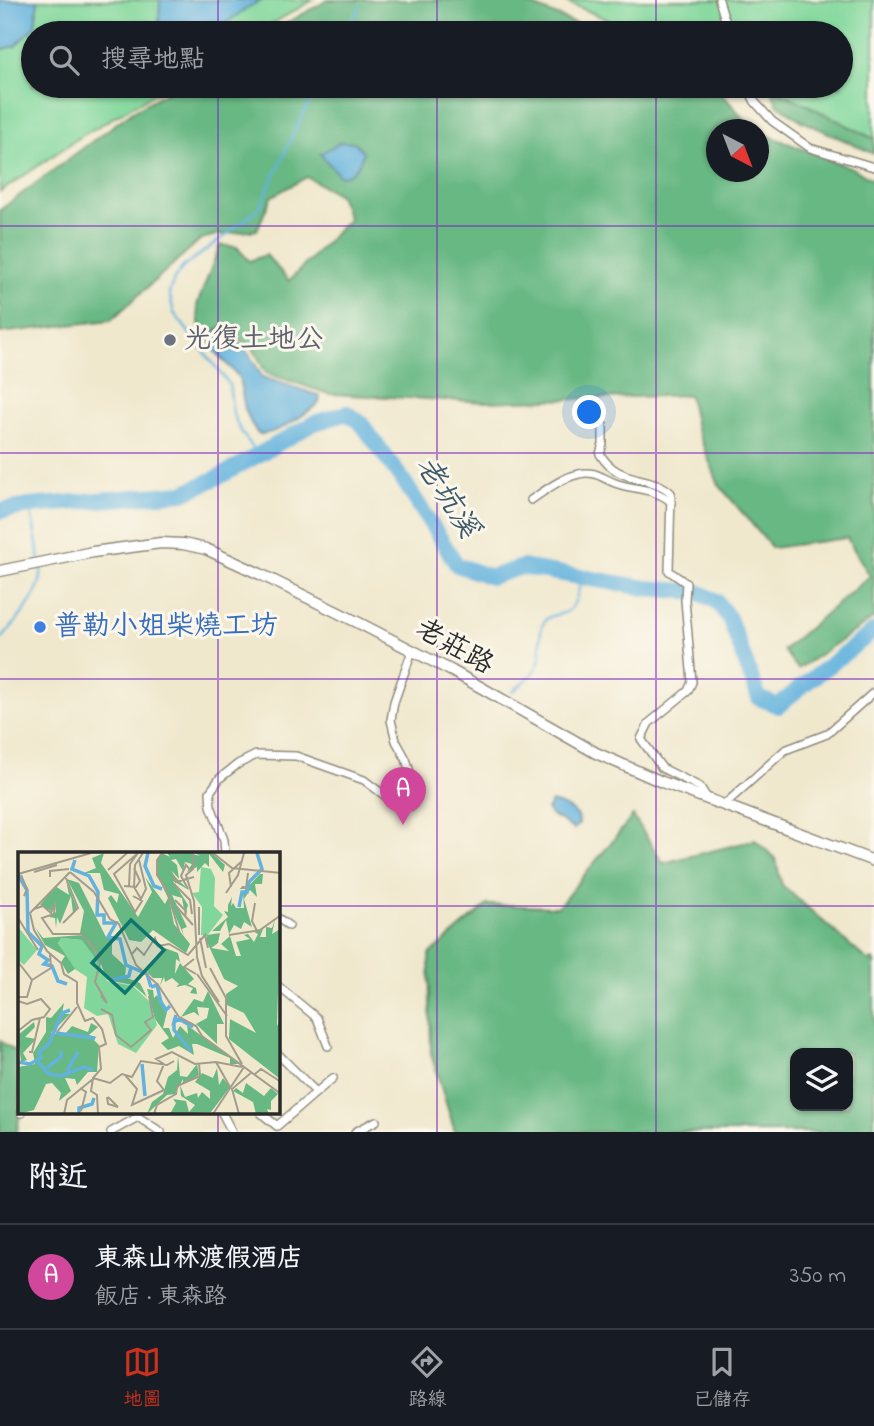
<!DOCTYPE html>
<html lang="zh-TW">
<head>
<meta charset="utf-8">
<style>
  :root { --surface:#171b24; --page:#20242c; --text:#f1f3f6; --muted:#9ea1a6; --line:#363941; --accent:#c8321e }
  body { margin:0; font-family:"Indie Flower","LXGW WenKai TC",sans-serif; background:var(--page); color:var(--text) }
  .controls { position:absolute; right:21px; bottom:21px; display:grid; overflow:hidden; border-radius:14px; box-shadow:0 2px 5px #0004 }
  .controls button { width:63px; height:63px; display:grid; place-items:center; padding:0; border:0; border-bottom:2px solid var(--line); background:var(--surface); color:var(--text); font:35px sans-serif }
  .compass { position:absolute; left:706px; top:119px; width:63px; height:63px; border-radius:50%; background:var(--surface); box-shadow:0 2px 5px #0004; rotate:138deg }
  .you { position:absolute; left:590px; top:413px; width:24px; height:24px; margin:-18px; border:5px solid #fff; border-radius:50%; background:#1a73e8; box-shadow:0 0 0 10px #1a73e833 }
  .badge { display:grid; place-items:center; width:46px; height:46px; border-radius:50%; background:var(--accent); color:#fff; font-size:23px; font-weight:700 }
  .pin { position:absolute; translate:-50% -58px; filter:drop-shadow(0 2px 4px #0008) }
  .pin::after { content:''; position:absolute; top:37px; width:24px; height:21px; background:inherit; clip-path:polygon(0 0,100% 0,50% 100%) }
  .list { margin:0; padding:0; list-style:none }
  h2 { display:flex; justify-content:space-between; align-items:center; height:91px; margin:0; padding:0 28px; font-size:30px }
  h2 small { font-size:23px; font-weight:400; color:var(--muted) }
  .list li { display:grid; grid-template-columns:46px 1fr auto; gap:21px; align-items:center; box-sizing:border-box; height:105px; padding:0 28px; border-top:2px solid var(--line) }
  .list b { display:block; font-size:26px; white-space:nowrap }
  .list p { margin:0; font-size:23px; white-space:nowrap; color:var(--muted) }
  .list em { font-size:23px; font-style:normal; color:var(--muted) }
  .icon { flex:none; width:38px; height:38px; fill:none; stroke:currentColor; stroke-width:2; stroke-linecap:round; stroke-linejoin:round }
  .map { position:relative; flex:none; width:874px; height:1132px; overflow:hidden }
  .search { position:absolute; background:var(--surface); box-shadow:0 2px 5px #0004; left:21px; right:21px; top:21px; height:77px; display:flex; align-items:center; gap:18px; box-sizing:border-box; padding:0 24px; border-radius:38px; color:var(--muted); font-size:26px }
  .sheet { height:196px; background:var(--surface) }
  nav { display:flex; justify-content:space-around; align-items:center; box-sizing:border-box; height:98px; border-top:2px solid var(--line); background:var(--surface); font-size:19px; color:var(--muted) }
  nav a { display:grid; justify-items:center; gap:4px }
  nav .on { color:var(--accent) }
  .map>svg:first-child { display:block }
</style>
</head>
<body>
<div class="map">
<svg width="874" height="1132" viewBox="0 0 874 1132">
  <rect width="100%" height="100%" fill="#fbf7ec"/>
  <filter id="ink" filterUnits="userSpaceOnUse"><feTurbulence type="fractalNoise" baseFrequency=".0143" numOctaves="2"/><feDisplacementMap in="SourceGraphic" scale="14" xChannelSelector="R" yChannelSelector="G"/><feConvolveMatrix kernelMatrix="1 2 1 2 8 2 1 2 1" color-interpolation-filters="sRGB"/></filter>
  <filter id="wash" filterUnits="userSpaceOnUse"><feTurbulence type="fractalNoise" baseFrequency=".00686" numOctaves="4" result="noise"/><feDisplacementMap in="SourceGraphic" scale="28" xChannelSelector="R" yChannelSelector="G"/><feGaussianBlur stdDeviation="1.57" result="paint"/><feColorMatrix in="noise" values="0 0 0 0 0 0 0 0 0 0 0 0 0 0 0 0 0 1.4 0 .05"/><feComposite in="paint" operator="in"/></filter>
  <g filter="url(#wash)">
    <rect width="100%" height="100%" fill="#f0e8cd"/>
    <!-- green -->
    <g fill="#81d79b" stroke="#568163" stroke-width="2">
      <polygon points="0,0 313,0 256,33 33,33 33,86 167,86 80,137 0,192"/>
      <polygon points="562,0 874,0 874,139 797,100 763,86 841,86 841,33 639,33"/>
    </g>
    <!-- forest -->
    <g fill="#68b883" stroke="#4a7257" stroke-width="2" fill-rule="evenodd">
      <polygon points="328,0 519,0 598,33 269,33"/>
      <polygon points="177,86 715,86 753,129 716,130 716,172 758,172 759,132 854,169 874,181 874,618 798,669 783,650 870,576 847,538 772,548 719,485 696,428 689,395 486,402 329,394 266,373 254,350 223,326 201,337 197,305 220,245 237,247 249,261 266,255 289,281 349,219 339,195 307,177 271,197 257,230 217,235 201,239 111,320 0,333 0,210 133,111"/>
      <polygon points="771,89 797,100 874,139 874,154 802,121 777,104"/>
      <path d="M633 816 663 863 755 840 775 858 782 885 868 961 874 960V1132H455L431 1054 429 955 487 905 558 907ZM848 1053V1106H795V1053Z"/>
      <polygon points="0,1041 19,1054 20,1113 17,1132 0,1132"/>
    </g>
    <!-- water -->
    <g fill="#63b2dd" stroke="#476e84" stroke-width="2">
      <polygon points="0,0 38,0 35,26 15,46 0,50"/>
      <polygon points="160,0 263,0 252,5 223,25 198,26 183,33 165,33 159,23"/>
      <path d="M341 142H355L363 153C359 166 354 175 340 176L320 154Z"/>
      <path d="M222 329C241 341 252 357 262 377L320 396 319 403C305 414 275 436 258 434L251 423 245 409 239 377 213 349 210 336Z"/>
      <path d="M552 802C562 805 570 808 578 816L579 824 574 829C569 827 567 824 562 821 555 817 551 817 547 809Z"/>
    </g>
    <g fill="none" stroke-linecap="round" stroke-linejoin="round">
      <!-- stream -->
      <g stroke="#63b2dd" stroke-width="2.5">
        <polyline points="345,33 360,6"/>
        <polyline points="258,455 240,430 233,414 229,384 174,313 169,293 174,279 183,267 225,236 260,207 297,126 318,86"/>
        <polyline points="30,506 40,561"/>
        <path d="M0 641C15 623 45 591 41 567"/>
        <path d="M512 692C523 683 537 673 540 658 542 647 538 635 543 624 549 611 563 618 571 608 578 601 579 586 582 576"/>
      </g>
      <!-- river -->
      <polyline stroke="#63b2dd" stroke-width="16" points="0,511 30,506 183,493 221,476 314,423 347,413 361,423 405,483 457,565 491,577 522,567 645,588 698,592 716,601 729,618 759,698 778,706 801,687 874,631"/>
    </g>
  </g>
  <g filter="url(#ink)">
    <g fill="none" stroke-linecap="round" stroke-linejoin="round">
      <!-- street casing -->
      <g stroke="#8e8a7c" stroke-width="10">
        <g id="street">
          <polyline points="719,0 729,33"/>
          <polyline points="747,86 755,102 772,121 810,148 874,167"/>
          <path d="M603 425V444L600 454C618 485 652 474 671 493L669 571 686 583 685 600 692 682 688 691 649 723 641 739 662 768 700 787 707 798"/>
          <path d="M531 500C546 490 561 478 579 474 594 470 602 478 615 483 634 490 656 488 671 502"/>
          <polyline points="724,805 785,750 827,734 874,692"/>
          <polyline points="225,854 224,840 211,806 210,792 220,778 238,764 256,755 296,756 364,780 388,798 412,806 416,795 412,779 406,759 396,741 391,720 394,702 412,651"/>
          <polyline points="278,918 289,926"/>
          <polyline points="278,986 317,1018 328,1046"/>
          <polyline points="278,1054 316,1092"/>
          <polyline points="21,1113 22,1113"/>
          <polyline points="222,1113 232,1132"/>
          <polyline points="261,1113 277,1126 333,1078"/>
          <polyline points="111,1132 138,1117 161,1132"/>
          <polyline points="355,1132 376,1121"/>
        </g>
      </g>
      <!-- secondary casing -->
      <g stroke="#8e8a7c" stroke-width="13">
        <polyline id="secondary" points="0,571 93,552 161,543 183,544 206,549 260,574 357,622 452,671 596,753 662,782 874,861"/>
      </g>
      <!-- street -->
      <use href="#street" stroke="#fff" stroke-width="7"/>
      <!-- secondary -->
      <use href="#secondary" stroke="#fff" stroke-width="10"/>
    </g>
  </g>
  <!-- grid -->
  <path fill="none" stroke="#7b2cbf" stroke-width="2" stroke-opacity="0.55" d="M218 0V33M437 0V33M656 0V33M218 86V854M437 86V1132M656 86V1132M0 226H874M0 453H874M0 679H874M0 906H19M278 906H874M218 1113V1132"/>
  <!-- markers -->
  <circle fill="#6b7280" stroke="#fbf7ec" stroke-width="2.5" cx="170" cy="340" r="7"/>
  <circle fill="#3f7fe0" stroke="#fbf7ec" stroke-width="2.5" cx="40" cy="627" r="7"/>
  <g text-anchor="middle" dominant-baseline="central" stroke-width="6" stroke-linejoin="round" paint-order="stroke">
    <!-- worship labels -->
    <g font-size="28" fill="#5b616d" stroke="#fbf7ec" text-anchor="start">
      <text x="184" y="340">光復土地公</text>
    </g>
    <!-- shop labels -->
    <g font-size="28" fill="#366cbe" stroke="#fbf7ec" text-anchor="start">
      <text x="54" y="627">普勒小姐柴燒工坊</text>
    </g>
    <!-- street labels -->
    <g font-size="28" fill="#2b2b2b" stroke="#fbf7ec">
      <text transform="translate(454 648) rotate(29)">老莊路</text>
    </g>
    <!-- water labels -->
    <g font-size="30" font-style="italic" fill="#3f5a69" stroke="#fbf7ec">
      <text transform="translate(446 498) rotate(57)">老坑溪</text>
    </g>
  </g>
  <!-- overview -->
  <g transform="translate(18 852)">
    <rect width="262" height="262" fill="#f0e8cd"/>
    <path d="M183 15 193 17 197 26 196 54 205 63 189 84 183 83 184 55 174 41 181 40ZM0 67 1 76 19 98 6 113 0 108ZM43 86 65 88 77 101 89 129 115 134 131 149 139 173 118 201 100 192 90 162 79 164 66 156 69 125 52 114 40 90Z" fill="#81d79b"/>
    <path d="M86 1 83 11 120 65 134 40 127 25 147 52 150 46 140 25 139 8 144 1 152 5 149 1H174L176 13 175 2 182 4 177 1H194L207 13 205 20 191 2V15L187 11 179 20V15L169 20 174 12 167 10 165 19 158 7 153 8 159 13 161 27 154 19 156 24 171 38 155 29 170 53 167 63 164 46 154 43 169 75 164 77 166 84 152 51 156 72 172 92 168 101 135 78 123 90 111 88 90 46 93 43 99 51 101 42 86 38 82 21H66L78 16 74 6ZM242 22H245L244 32H237L239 45 232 38 226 47 234 75 226 70 223 77 216 73 211 82 208 68 202 79H194L210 65 206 59 210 60V53L214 45 213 54 215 51 218 56H226L225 40ZM49 27 61 31 88 85 100 88 94 89V102L108 115 107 125 122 131 129 145 115 133 89 128 78 99 62 81 66 59ZM48 28 59 56 55 61 53 44 42 72 39 65 38 76 37 66 31 65 38 60 37 50 33 59 22 53 37 34 51 43ZM257 67 254 82 262 77 259 174 262 168V227L211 187 212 167 238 181 226 161 209 153 208 142 220 134 206 127 188 88 189 83 202 81 200 91 193 96 211 99 203 92 212 84 218 104H223L218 90 232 87 226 83 230 82 236 90 240 82 236 80 245 77 242 85H248V75L254 76ZM17 75 25 86 64 83 77 99 81 111 64 88 43 86 40 91 57 117 50 122 43 110 47 104 27 93ZM147 96 160 101 162 110 158 107 157 122 162 111 176 127 170 132 178 136 179 142 172 141 175 136 167 133 158 135 161 132 154 126 147 130 146 125 142 134 144 126H135L129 120ZM129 137 135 138 136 146 139 143 149 160 145 176H151L155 186 162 174 170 182 169 173 221 212H212V206L179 192H174L176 203 161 194 150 198 143 191 151 186 137 167ZM190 139 206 172H199V192L178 172 189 166 191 156 179 155 181 164 176 160 163 165 176 147 185 150ZM46 151 44 162H52L33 181 46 183 54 174 70 180 73 171 80 175 71 183 78 185 83 178 76 188 81 193 79 220H70L59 233 57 227 47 226 53 239 41 249 43 241 34 231 28 232 16 258 0 262V215L17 212 15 201 28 180V165L33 166ZM16 170 17 175 7 185 18 187 5 201 9 208 3 210 0 183ZM160 204 162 224 169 225 179 212 181 223 165 232V227L157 242 149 243 129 262 134 250 145 242 150 225 159 218ZM199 216 201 233 205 226 212 235 193 260 152 262 158 251 155 247 168 249 171 260 177 253 163 244 162 233 167 245 179 241 180 246 184 240 192 247V239L177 230 184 221 195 226ZM228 231 246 244 253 236 260 242 253 249V258L249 257 251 262H238L235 250 215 239 218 236 225 241Z" fill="#68b883"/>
    <path fill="none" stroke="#63b2dd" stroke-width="3.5" d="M130 1 127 14 136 34 144 37M57 8 54 17 71 24 80 40 79 63H86V71H98L90 85 102 87 108 113 129 122 133 135M0 23 9 38 10 80 24 94 21 102 30 108 26 112 34 114 40 129 49 132M221 55 224 40H229L231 30 244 17 239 1M93 128 111 124 113 115M133 135 139 133 143 150 148 158 152 154M158 163 156 170 161 167 175 175M156 170V178L173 199M38 181 77 186M0 210 12 212 23 206 21 200 31 192 44 161 52 158M20 210 31 222 43 224 66 215 75 218M124 212 127 244M29 216 43 205V199M49 219 60 200M61 262V256L74 252 76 246"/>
    <path fill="none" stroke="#a19c8c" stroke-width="2" d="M144 1 139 8V23L149 39 162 82M175 1V17L168 23 176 49 179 105 184 124 201 150M195 1 214 16 263 21M90 18 109 1M16 20 39 13M52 20 76 40 92 67 101 72 118 113 140 133 161 165 178 174 184 184 263 242M52 20 12 61 16 78 29 99 43 111 46 122 59 130V151L67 169 75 166 84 177 88 192 81 195 83 217 75 226 73 239 79 243 80 262M0 22 73 1M3 23 9 37 6 44M32 25V19L51 17M159 29 155 23 158 30 176 25M156 32 172 48 174 62M106 34 118 35 122 29 116 16M111 35 112 12 120 1M116 35 123 47 128 37 121 8M116 35 117 13 125 1M213 35 211 21 223 10M228 36H224L225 35 228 36 230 21M170 37 163 24 168 13 172 18M208 41 220 23 226 1M115 44 124 49 117 60 96 22 120 1M157 48 168 59 167 65M237 51 234 69 239 79M158 54 175 73M181 55V83M16 57 25 54 33 61 37 51 36 62 24 66 35 82H64L78 99 82 111 77 130 89 151 83 144M0 66 20 98M45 71 60 56 48 26M211 83 242 78 263 63M182 86 188 116M114 102 119 96 126 103 137 86 140 94 151 92 170 103 187 83 190 96M176 107 166 115 178 122M0 110 14 128 9 145H0M192 116 208 146V184L224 212M179 122 209 164M14 128 33 116 32 102M0 149 9 152 23 147 32 157 26 165 14 168 0 179M83 157 94 163 98 183 113 195 133 178 127 170 135 165 131 144M39 180 59 155M11 200H14L22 166M198 210 212 235M146 212 138 207 154 200 177 212 198 210 224 215M237 222 243 217 263 230M107 223 119 237 114 253 131 245M75 226 92 231 104 222 114 225 123 209 149 213 156 209M62 236 68 240 63 259M89 245 90 252 100 255 90 245 94 249M131 245 146 238 139 229 146 212M46 262 49 248 75 227M136 262 139 253 158 242 159 234 182 224 181 211M195 262 226 215M221 262 214 237 234 220"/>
    <path fill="#0f766e" fill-opacity="0.15" stroke="#0f766e" stroke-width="3.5" d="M113 68 146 98 107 141 74 111Z"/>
    <rect width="262" height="262" fill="none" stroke="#2b2b2b" stroke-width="3.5"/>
  </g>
</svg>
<div class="controls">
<button><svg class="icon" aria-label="layers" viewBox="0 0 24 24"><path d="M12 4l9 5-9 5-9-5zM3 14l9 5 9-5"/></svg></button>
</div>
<svg class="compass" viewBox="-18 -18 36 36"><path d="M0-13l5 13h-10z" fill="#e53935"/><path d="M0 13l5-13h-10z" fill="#9ea1a6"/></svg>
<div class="you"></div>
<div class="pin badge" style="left:403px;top:825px;background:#d1479c">A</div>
<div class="search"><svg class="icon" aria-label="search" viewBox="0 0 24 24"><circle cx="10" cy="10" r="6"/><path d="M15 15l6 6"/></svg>搜尋地點</div>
</div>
<section class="sheet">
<h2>附近<small></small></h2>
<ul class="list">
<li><span class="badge" style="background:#d1479c">A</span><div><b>東森山林渡假酒店</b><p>飯店 · 東森路</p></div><em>350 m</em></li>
</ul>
</section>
<nav>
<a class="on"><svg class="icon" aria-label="map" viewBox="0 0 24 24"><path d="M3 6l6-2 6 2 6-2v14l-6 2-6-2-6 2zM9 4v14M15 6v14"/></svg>地圖</a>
<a><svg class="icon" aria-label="directions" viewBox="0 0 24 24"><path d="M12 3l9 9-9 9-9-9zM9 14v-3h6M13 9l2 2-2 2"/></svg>路線</a>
<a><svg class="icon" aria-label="saved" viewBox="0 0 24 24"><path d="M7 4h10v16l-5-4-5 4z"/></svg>已儲存</a>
</nav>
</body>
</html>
